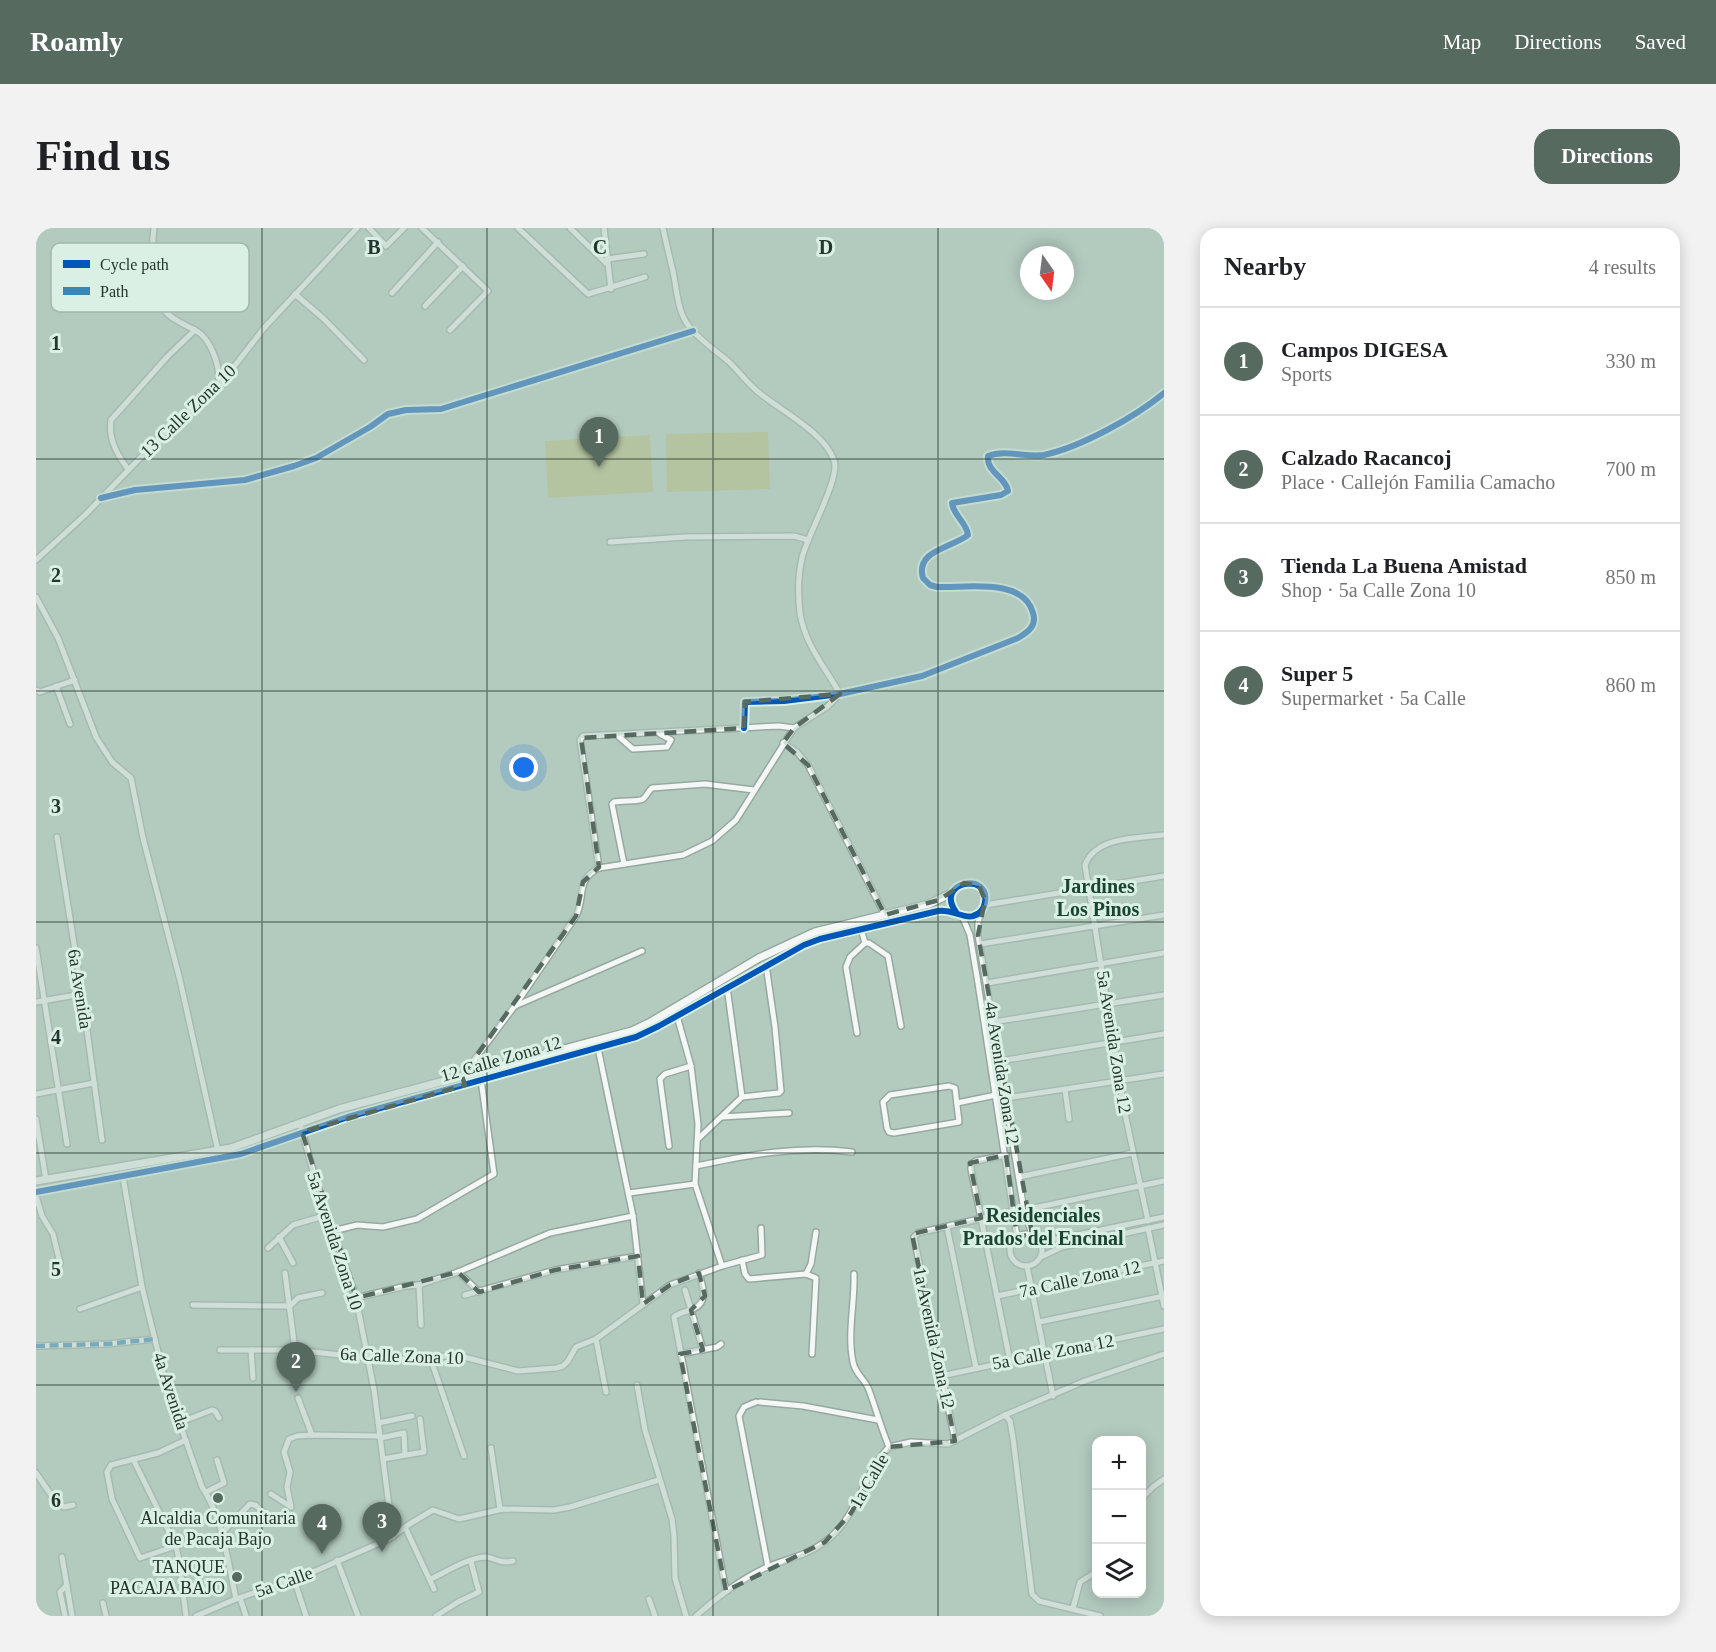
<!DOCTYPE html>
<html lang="en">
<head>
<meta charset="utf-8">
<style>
  :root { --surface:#fff; --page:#f2f2f2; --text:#202124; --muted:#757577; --line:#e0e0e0; --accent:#566a60 }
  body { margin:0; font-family:Georgia,serif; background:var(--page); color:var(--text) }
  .controls { position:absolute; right:18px; bottom:18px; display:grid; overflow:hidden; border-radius:12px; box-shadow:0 3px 15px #0003 }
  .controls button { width:54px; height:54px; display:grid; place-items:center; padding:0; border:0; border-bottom:2px solid var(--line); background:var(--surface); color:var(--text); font:30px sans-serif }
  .compass { position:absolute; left:984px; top:18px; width:54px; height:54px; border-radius:50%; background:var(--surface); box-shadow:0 3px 15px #0003; rotate:166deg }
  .you { position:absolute; left:488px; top:540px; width:21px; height:21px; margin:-15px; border:4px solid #fff; border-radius:50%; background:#1a73e8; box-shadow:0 0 0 9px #1a73e833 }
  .badge { display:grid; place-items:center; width:39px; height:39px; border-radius:50%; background:var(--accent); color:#fff; font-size:20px; font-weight:700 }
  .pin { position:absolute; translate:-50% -50px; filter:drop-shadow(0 2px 3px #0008) }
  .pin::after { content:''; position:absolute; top:32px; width:21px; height:18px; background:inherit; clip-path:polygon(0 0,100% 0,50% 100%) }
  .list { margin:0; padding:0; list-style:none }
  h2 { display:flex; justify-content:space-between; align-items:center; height:78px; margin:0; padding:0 24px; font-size:26px }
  h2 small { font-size:20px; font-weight:400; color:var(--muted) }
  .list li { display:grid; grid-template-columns:39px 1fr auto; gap:18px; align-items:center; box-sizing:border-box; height:108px; padding:0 24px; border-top:2px solid var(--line) }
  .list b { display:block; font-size:22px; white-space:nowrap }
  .list p { margin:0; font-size:20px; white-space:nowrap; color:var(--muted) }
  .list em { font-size:20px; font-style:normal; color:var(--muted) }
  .icon { flex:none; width:33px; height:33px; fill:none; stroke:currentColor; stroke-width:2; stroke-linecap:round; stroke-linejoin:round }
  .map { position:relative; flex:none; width:1128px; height:1388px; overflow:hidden; border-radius:18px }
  header { display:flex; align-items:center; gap:36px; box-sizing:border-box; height:84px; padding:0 30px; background:var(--accent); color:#fff }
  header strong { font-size:28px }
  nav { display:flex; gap:33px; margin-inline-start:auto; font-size:21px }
  .intro { display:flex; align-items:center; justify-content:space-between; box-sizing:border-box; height:144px; padding:0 36px }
  h1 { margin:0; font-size:42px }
  .button { padding:15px 27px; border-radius:18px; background:var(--accent); color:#fff; font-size:21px; font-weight:700 }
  main { display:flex; gap:36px; padding:0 36px }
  aside { flex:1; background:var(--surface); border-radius:18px; box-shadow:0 3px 15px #0003 }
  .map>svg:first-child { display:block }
</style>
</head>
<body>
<header>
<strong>Roamly</strong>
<nav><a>Map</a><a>Directions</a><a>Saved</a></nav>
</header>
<div class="intro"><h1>Find us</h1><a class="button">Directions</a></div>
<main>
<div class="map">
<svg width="1128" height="1388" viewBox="0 0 1128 1388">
  <rect width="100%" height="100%" fill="#b3cbbf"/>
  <!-- green -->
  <g fill="#b7bc7c">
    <polygon points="732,204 734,261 631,264 630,206"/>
    <polygon points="614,207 617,264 512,270 509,213"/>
  </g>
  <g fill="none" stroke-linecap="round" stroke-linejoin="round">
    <!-- minor casing -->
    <g stroke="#96a9a0" stroke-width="8">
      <g id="minor">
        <path d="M118 0C116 22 112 54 123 74 132 91 144 94 159 102 176 111 184 139 183 156"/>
        <polyline points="333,0 350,18 368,0"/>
        <polyline points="386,0 452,63 414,102"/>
        <polyline points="482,0 552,66 609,49"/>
        <polyline points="534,0 571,36"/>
        <polyline points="568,0 575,61"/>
        <path d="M627 0C630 15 634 30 637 44 641 61 641 82 652 97 662 111 679 122 692 133 702 142 710 154 721 163 743 182 787 203 798 232 805 250 771 307 766 330 762 347 762 368 764 385 769 417 789 439 804 466"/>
        <polyline points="571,31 608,26"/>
        <polyline points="356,65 402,14"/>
        <polyline points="259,66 288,91 328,132"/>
        <polyline points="389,78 427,38"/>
        <path d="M92 241C81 227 72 209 75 192L131 129 159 102"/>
        <polyline points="65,270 99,262 209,252 258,238 280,230 334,199 352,186 370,182 405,181 657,103"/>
        <polyline points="574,314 649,309 758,308 772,312"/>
        <polyline points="0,332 49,287 133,200 183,158 228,100 321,0"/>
        <polyline points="0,369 22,410 60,509 76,534 95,550 107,610 144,752 182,923"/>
        <polyline points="20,458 34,496"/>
        <polyline points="0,462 4,464 39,452"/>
        <path d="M708 500 709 474 748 473 804 466 886 448 982 410C992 404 1001 398 997 385 987 349 930 360 901 359L894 357 887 350C879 322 916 320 932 307 931 295 917 287 916 275L965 267 972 263C970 249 950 244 952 228 970 221 990 230 1008 227 1045 219 1099 189 1128 165"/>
        <polyline points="581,507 597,521 631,519 635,512 624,506"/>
        <polyline points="747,515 761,524 772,537 849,687"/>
        <polyline points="21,609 46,766 66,912"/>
        <path d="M588 636 576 576 578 574C585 572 603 574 607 571 611 568 612 563 616 560L669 556 718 562"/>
        <polyline points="563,640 544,512 547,508 743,498 758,500"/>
        <circle cx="932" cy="672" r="17"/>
        <polyline points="949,677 1128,648"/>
        <polyline points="945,683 942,695 942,707 988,982 996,1006"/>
        <polyline points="926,688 934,707 942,755 981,1009"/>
        <polyline points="829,715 833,715 852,728 865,798"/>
        <polyline points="944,716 1128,687"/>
        <polyline points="0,720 31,916"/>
        <polyline points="951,755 1128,725"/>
        <polyline points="691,759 706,869"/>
        <polyline points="0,774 46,766"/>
        <polyline points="479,778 606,723"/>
        <polyline points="637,781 641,788 655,838 662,896 659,956 686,1038"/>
        <polyline points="957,794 1128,767"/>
        <polyline points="821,805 810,739 814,729 829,715 825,701"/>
        <polyline points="562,820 597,988 607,1076"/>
        <polyline points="964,833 1128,806"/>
        <path d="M429 857 426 848 478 779 540 688C550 668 539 652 563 640L647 627 676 613 700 592 758 500 791 479 803 467"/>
        <polygon points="913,858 919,860 923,894 858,905 853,904 851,900 847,874 854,867"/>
        <polyline points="1029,861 1033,891"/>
        <polyline points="0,866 58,855"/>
        <polyline points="970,870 1128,846"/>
        <polyline points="921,875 960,867"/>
        <polyline points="686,889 753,885"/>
        <polyline points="0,891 10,952"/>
        <polyline points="264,896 279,950 320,1070 338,1162 357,1309"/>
        <polyline points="663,910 706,869 743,865 745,863 739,799 730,737"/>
        <polyline points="633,918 624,851 629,846 655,838"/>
        <polyline points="970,927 940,933 935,936 935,941 974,1133"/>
        <path d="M660 938C711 927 763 917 816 924"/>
        <path d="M87 949 106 1059 120 1116 131 1159 166 1259C187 1290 192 1335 200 1371"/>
        <polyline points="983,949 1097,925"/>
        <polyline points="593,965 659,956"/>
        <polyline points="0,968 6,988 17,1006 24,1035"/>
        <polyline points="988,982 1128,953"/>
        <path d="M1112 993 1088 881 1049 637C1060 608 1103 610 1128 607"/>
        <polyline points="911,999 940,1140"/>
        <polyline points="1112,1000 1128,1078"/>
        <polyline points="297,1003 321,997 347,999 381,991 458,946 445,852"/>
        <circle cx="990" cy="1022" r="16"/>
        <polyline points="243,1009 257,1035"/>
        <polyline points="1002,1010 1022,1011 1128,989"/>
        <polyline points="232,1020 257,997 291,987"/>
        <polyline points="1005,1029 1026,1019 1128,997"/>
        <polyline points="706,1032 709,1046 713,1051 770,1046 780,1050 776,1126"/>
        <polyline points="991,1038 1017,1168"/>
        <polyline points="422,1044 443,1064"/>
        <polyline points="249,1045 259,1122"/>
        <path d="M663 1045C667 1059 673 1074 657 1081 650 1084 644 1084 638 1089L690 1363"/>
        <polyline points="770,1046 775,1036 780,1004"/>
        <path d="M818 1046C819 1075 811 1105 817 1134 819 1146 829 1151 833 1162 840 1181 845 1200 853 1219"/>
        <polyline points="383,1057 385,1097"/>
        <polyline points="649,1062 667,1122"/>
        <polyline points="429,1067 519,1042 602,1028"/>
        <polyline points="961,1068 1128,1033"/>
        <polyline points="320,1070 370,1058 383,1057 422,1044 514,1005 597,988"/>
        <polyline points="157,1077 254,1078 262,1070 286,1065"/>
        <polyline points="44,1081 106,1059"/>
        <polyline points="1003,1094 1128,1068"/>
        <polyline points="560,1111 570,1164"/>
        <polyline points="0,1118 71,1116 119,1111"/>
        <polyline points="184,1122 259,1122 332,1130 376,1131 420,1127 482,1143 520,1140 527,1138 532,1133 540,1119 560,1111 634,1057 686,1038 726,1027 725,1000"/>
        <polyline points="215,1122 217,1150"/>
        <polyline points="644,1126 681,1119 685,1116"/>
        <polyline points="394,1129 428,1228"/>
        <polyline points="905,1148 1128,1101"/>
        <polyline points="601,1157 609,1202 636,1291 638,1308 639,1350 650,1388"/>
        <polyline points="262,1170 276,1207"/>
        <polyline points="720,1174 708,1179 703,1188 732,1339"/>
        <polyline points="724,1174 767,1178 842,1192"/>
        <polyline points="969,1187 974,1193 977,1210 996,1366 1003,1373 1064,1388"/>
        <polyline points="145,1194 176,1182 179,1183 183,1190"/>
        <polyline points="342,1195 376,1188"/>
        <polyline points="344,1210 368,1205 369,1227"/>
        <polyline points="919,1213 878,1009 882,1005 978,983"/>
        <polyline points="455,1220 464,1281"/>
        <polyline points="97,1231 140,1318 143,1332 150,1388"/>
        <polyline points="347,1231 388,1224 384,1191"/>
        <polyline points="0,1245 20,1274 28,1279 37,1277"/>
        <polyline points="170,1264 188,1255 181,1232"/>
        <polyline points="235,1266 255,1279 251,1259 254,1244 248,1224 253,1211 261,1208 276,1207 343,1208"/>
        <polyline points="1106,1270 1117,1259 1128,1251"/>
        <polyline points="369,1299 398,1361"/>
        <polyline points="185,1306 214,1276 219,1277 235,1290"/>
        <polyline points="140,1318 104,1330 76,1271 71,1244 75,1237 122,1225 150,1212"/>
        <polyline points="26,1329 36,1388"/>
        <polyline points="301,1332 322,1388"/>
        <polyline points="258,1351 270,1388"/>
        <path d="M395 1351C410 1344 431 1330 449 1329 459 1329 461 1336 477 1333"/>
        <polyline points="204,1370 210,1388"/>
        <polyline points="613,1371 619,1388"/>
        <polyline points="67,1375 70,1388"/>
        <polyline points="1037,1380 1044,1354 1060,1344"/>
        <polyline points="29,1388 24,1364 31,1357"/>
        <polyline points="160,1388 200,1371 270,1347 353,1311 372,1297 397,1282 423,1291 467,1281 518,1282 534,1279 623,1252"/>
        <polyline points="400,1388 422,1374 443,1364 435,1334"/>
        <path d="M660 1388C681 1369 705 1351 731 1339 751 1331 772 1327 790 1313 822 1289 826 1247 853 1219L875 1214 912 1216 969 1187 1049 1153 1128 1126"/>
      </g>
    </g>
    <!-- tertiary casing -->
    <g stroke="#96a9a0" stroke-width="10">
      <g id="tertiary">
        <polyline points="0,953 195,920 303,881 596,803 613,795 723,730 779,704 893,676 916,665"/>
        <polyline points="0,964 205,926 312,889 600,809 623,798 768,717 784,711 902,683 920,684"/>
      </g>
    </g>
    <!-- minor -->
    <use href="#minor" stroke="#f4f7f5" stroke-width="5"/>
    <!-- tertiary -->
    <use href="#tertiary" stroke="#f4f7f5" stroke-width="7"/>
    <!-- quiet -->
    <polyline stroke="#3786b9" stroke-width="4.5" stroke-dasharray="9 4.5" stroke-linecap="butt" points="0,1118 71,1116 119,1111"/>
    <!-- cycleway casing -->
    <g stroke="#daf0e5" stroke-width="10">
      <g id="cycleway">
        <polyline points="65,270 99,262 209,252 258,238 280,230 334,199 352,186 370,182 405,181 657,103"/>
        <path d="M708 500 709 474 748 473 804 466 886 448 982 410C992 404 1001 398 997 385 987 349 930 360 901 359L894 357 887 350C879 322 916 320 932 307 931 295 917 287 916 275L965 267 972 263C970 249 950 244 952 228 970 221 990 230 1008 227 1045 219 1099 189 1128 165"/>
        <path d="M0 964 205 926 312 889 600 809 623 798 768 717 784 711 902 683C916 681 928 691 937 688 944 686 948 681 949 674 954 643 898 654 920 684"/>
      </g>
    </g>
    <!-- cycleway -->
    <use href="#cycleway" stroke="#0057b8" stroke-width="6"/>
  </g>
  <!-- marked area -->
  <path d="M0 0H1128V1388H0ZM804 466 758 500 747 515 772 537 849 687 903 672 928 655 943 658 949 672 942 707 996 1006 981 1009 970 927 934 935 945 990 876 1006 919 1213 853 1219 815 1285 789 1314 690 1363 644 1126 667 1122 655 1082 669 1068 663 1045 634 1057 607 1076 602 1028 519 1042 443 1064 422 1044 320 1070 266 904 429 857 426 848 540 688 547 654 563 639 545 510 708 500 709 474Z" fill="#b3cbbf" fill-opacity=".55" fill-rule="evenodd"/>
  <path fill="none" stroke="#566a60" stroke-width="4.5" stroke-dasharray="12 8" stroke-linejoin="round" d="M804 466 758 500 747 515 772 537 849 687 903 672 928 655 943 658 949 672 942 707 996 1006 981 1009 970 927 934 935 945 990 876 1006 919 1213 853 1219 815 1285 789 1314 690 1363 644 1126 667 1122 655 1082 669 1068 663 1045 634 1057 607 1076 602 1028 519 1042 443 1064 422 1044 320 1070 266 904 429 857 426 848 540 688 547 654 563 639 545 510 708 500 709 474Z"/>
  <!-- grid -->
  <path fill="none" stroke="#24362d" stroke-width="1.5" stroke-opacity="0.55" d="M226 0V1388M451 0V1388M677 0V1388M902 0V1388M0 231H1128M0 463H1128M0 694H1128M0 925H1128M0 1157H1128"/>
  <!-- markers -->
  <g fill="#566a60" stroke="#daf0e5" stroke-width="2">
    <circle cx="182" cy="1270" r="6"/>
    <circle cx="201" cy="1349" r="6"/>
  </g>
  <g text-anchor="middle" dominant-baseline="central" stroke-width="6" stroke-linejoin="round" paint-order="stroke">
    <!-- street labels -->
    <g font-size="18" fill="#24362d" stroke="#daf0e5">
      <text transform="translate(152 183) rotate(-44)">13 Calle Zona 10</text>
      <text transform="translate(44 761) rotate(81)">6a Avenida</text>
      <text transform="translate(1078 814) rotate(81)">5a Avenida Zona 12</text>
      <text transform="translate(465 831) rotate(-16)">12 Calle Zona 12</text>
      <text transform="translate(966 845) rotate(81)">4a Avenida Zona 12</text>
      <text transform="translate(299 1013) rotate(72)">5a Avenida Zona 10</text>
      <text transform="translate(1044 1051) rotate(-12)">7a Calle Zona 12</text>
      <text transform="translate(898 1110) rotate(78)">1a Avenida Zona 12</text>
      <text transform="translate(1017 1124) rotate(-11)">5a Calle Zona 12</text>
      <text transform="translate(366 1128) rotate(2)">6a Calle Zona 10</text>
      <text transform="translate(135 1163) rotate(72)">4a Avenida</text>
      <text transform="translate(833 1253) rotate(-60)">1a Calle</text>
      <text transform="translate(248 1354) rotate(-20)">5a Calle</text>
    </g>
    <!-- poi labels -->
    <g font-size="18" fill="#24362d" stroke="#daf0e5">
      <text x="182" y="1290">Alcaldia Comunitaria<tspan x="182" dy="21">de Pacaja Bajo</tspan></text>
      <text x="189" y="1339" text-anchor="end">TANQUE<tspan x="189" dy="21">PACAJA BAJO</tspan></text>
    </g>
    <!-- neighbourhood labels -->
    <g font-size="20" font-weight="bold" fill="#1a4432" stroke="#daf0e5">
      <text x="1062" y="658">Jardines<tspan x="1062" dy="23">Los Pinos</tspan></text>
      <text x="1007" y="987">Residenciales<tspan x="1007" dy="23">Prados del Encinal</tspan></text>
    </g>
  </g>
  <!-- legend -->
  <rect x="15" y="15" width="198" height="69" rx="9" fill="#daf0e5" stroke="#a3b8ae" stroke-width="1.5"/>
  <rect x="27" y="32" width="27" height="8" fill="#0057b8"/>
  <rect x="27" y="59" width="27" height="8" fill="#3786b9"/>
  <g font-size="16" fill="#24362d">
    <text x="64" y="42">Cycle path</text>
    <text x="64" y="69">Path</text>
  </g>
  <g font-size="20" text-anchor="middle" font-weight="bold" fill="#24362d" stroke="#daf0e5" stroke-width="6" stroke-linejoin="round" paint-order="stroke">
    <text x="338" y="26">B</text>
    <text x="564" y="26">C</text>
    <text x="790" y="26">D</text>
    <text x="20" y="122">1</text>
    <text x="20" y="354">2</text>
    <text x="20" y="585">3</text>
    <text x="20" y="816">4</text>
    <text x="20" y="1048">5</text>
    <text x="20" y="1279">6</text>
  </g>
</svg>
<div class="controls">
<button>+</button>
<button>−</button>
<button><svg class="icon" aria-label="layers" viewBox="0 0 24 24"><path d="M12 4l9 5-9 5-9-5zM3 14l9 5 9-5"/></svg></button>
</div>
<svg class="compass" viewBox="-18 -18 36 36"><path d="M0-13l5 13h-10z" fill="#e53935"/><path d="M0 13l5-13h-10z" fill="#757577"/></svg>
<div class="you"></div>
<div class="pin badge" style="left:563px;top:239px">1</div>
<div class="pin badge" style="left:260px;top:1164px">2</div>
<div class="pin badge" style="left:346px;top:1324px">3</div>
<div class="pin badge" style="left:286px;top:1326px">4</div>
</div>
<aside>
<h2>Nearby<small>4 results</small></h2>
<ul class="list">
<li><span class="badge">1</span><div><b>Campos DIGESA</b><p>Sports</p></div><em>330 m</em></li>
<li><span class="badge">2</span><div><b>Calzado Racancoj</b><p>Place · Callejón Familia Camacho</p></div><em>700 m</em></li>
<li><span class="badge">3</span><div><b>Tienda La Buena Amistad</b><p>Shop · 5a Calle Zona 10</p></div><em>850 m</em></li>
<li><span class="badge">4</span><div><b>Super 5</b><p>Supermarket · 5a Calle</p></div><em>860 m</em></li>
</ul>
</aside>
</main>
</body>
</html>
